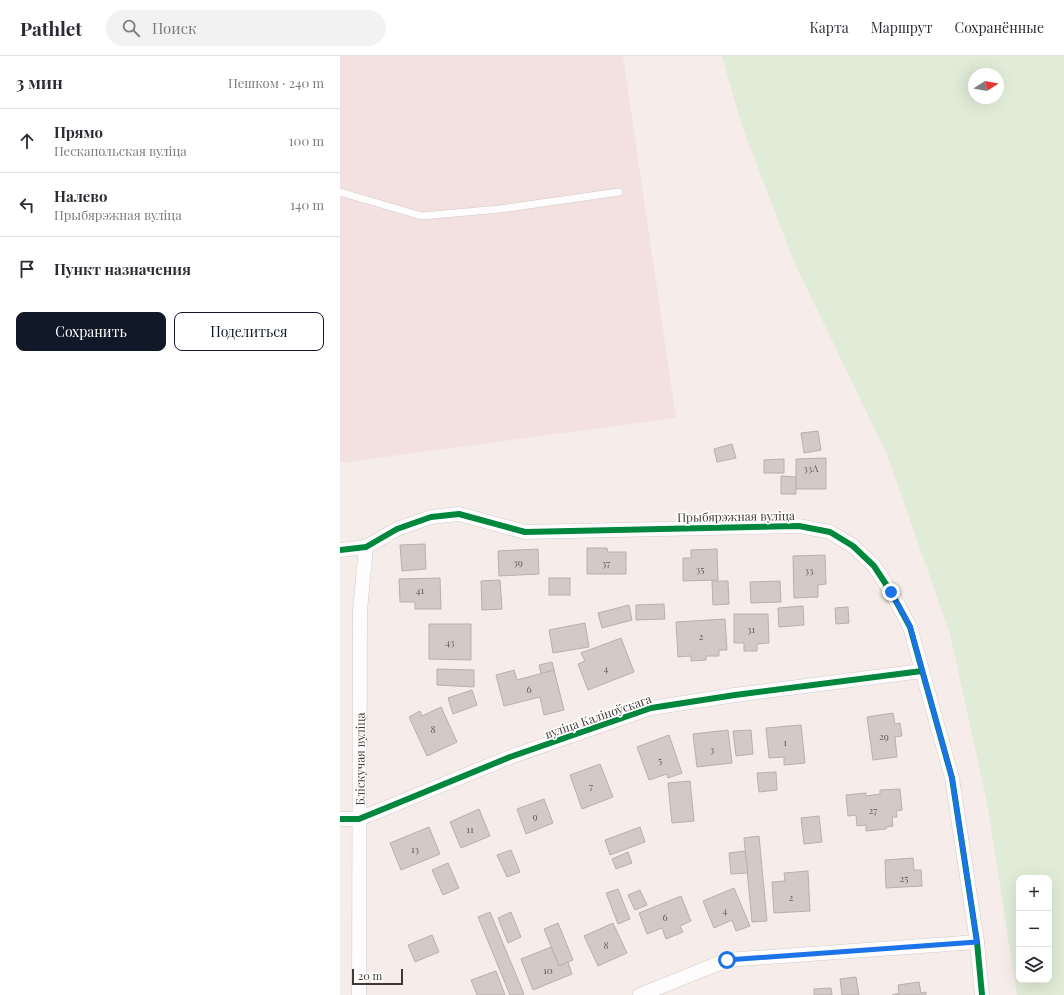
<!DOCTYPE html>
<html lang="ru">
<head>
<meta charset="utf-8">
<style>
  :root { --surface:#fff; --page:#f2f2f3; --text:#2b2b33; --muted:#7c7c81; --line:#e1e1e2; --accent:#111827 }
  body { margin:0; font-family:"Playfair Display",serif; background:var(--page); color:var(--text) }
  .controls { position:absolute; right:12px; bottom:12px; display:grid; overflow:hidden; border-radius:8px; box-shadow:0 4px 16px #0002 }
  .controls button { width:36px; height:36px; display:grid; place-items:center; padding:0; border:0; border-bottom:1px solid var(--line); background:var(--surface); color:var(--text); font:20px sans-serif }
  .compass { position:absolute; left:628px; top:12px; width:36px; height:36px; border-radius:50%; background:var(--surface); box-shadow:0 4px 16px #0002; rotate:79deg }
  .scale { position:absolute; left:12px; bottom:10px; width:51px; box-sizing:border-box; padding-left:4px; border:2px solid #413935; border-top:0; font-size:11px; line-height:14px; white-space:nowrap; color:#413935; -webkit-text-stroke:3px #fff; paint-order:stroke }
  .stop { position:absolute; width:12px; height:12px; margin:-9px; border:3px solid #1a73e8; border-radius:50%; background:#fff }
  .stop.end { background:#1a73e8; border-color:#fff; box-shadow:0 1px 4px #0008 }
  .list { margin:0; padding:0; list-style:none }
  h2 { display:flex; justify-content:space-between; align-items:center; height:52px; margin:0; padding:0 16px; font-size:17px }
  h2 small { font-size:13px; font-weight:400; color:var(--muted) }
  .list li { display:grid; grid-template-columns:26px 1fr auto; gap:12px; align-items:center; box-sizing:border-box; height:64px; padding:0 16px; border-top:1px solid var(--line) }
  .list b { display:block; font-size:15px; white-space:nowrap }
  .list p { margin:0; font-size:13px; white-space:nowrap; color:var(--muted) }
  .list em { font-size:13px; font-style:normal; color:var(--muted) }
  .actions { display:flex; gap:8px; padding:12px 16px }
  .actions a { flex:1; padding:9px 0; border:1px solid var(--accent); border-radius:8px; text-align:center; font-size:14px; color:var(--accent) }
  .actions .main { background:var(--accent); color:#fff }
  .icon { flex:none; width:22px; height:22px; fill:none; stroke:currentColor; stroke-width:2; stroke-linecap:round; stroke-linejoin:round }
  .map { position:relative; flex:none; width:724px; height:939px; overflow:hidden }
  header { display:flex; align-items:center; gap:24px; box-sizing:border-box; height:56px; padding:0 20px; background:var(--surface); border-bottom:1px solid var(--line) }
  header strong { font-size:19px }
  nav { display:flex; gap:22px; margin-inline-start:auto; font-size:14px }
  .search { width:280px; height:36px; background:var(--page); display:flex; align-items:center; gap:10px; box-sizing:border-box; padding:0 14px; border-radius:22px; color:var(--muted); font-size:15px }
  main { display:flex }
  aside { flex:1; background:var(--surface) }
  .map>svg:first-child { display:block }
</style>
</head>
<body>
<header>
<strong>Pathlet</strong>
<div class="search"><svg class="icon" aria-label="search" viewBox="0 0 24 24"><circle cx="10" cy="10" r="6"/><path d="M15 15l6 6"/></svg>Поиск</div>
<nav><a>Карта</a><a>Маршрут</a><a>Сохранённые</a></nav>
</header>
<main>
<aside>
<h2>3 мин<small>Пешком · 240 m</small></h2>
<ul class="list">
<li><svg class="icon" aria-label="ahead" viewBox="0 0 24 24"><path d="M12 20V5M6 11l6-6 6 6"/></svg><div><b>Прямо</b><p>Пескапольская вуліца</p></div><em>100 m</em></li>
<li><svg class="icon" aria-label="left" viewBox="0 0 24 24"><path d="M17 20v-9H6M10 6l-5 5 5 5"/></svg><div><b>Налево</b><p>Прыбярэжная вуліца</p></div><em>140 m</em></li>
<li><svg class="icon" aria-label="arrive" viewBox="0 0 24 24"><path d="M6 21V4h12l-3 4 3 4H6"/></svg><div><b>Пункт назначения</b></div></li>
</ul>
<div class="actions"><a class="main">Сохранить</a><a>Поделиться</a></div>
</aside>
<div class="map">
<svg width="724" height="939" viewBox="0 0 724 939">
  <rect width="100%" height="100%" fill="#f6edea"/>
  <!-- industrial -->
  <polygon fill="#f3e1e2" points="0,0 283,0 336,362 0,407"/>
  <!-- green -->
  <path fill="#e1ecd8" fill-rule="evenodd" d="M382 0H724V939H677L647 747 610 578 546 396 454 206 402 70ZM634 18H658V42H634ZM679 822H709V924H679Z"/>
  <!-- building -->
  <g fill="#d3cac7" stroke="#b8b0ae">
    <polygon points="478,375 481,394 464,397 461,377"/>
    <polygon points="392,388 396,402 377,406 374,393"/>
    <polygon points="486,402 486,433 456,433 456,403"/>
    <polygon points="444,403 444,417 424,417 424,404"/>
    <polygon points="441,420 456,421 456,438 441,438"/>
    <polygon points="85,488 86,513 62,515 60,489"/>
    <polygon points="247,492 267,492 268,496 286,496 286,518 247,518"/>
    <polygon points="198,493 199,518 159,520 158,495"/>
    <polygon points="377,493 378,524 343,525 343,502 351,502 351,494"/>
    <polygon points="485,499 486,528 478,529 478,541 454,542 453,500"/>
    <polygon points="100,522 101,553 75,553 75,546 60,546 59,523"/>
    <rect x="209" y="522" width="21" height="17"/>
    <polygon points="160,524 162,553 142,554 141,525"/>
    <polygon points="372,525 388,525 389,548 373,549"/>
    <polygon points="440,525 441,546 411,547 410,526"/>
    <polygon points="324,548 325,563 296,564 296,549"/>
    <polygon points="289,549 292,564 262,572 258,557"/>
    <polygon points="463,550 464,569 439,571 438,552"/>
    <polygon points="508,551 509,567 496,568 495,552"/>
    <polygon points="394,558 428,558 429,587 417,588 417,595 404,595 404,587 394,587"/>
    <polygon points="385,563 387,594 379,594 379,600 366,600 366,604 351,605 351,600 338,601 336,566"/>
    <polygon points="245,567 249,591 213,597 209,574"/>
    <polygon points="89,568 131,568 131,604 89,603"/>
    <polygon points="281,582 294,616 248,634 238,608 245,605 241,597"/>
    <polygon points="212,606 214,614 201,618 199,609"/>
    <polygon points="97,613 134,614 134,631 97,629"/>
    <polygon points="174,614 177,624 214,614 224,654 204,659 200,641 164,650 156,619"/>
    <polygon points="132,634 137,649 113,658 108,642"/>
    <polygon points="101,651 117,686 87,700 69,661 80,655 82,660"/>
    <polygon points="553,657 555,668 560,667 562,680 555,681 557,701 533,704 527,661"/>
    <polygon points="461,669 465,707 444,709 444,701 429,702 426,672"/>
    <polygon points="388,674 392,707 357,711 353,678"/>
    <polygon points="411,674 413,698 396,700 393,675"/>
    <polygon points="329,679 342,717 328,722 327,718 309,724 297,691"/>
    <polygon points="260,708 273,741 242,753 230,719"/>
    <polygon points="436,716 437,734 419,736 417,717"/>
    <polygon points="350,725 354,765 332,767 328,727"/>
    <polygon points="560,733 562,754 556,755 557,761 552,761 553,770 546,771 546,773 526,775 526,769 517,770 516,759 508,760 506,739 526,737 526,740 540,738 540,734"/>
    <polygon points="204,743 213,767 186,778 177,753"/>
    <polygon points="139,753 150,780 121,792 110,766"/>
    <polygon points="479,760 482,786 464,788 461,762"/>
    <polygon points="89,771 100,798 61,814 50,787"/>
    <polygon points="300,771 305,786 270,799 265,784"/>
    <polygon points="419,780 427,865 412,866 404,782"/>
    <polygon points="171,794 180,816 167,821 157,799"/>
    <polygon points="405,795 408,817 391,818 389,797"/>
    <polygon points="288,796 292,807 276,813 272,803"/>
    <polygon points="573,802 574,814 581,814 582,830 546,832 545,804"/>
    <polygon points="108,807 119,832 103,839 92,814"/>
    <polygon points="468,815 470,855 434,857 432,826 445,825 444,817"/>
    <polygon points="394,832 410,870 396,875 392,864 374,872 363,845"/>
    <polygon points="278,833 290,863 278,868 266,837"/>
    <polygon points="300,834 307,849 295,854 288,839"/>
    <polygon points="341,840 351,865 340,870 343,876 326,883 322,872 307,878 299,857"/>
    <polygon points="150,856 184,938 182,939 170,939 138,861"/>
    <polygon points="171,856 181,881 168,887 158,862"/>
    <polygon points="218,867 233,904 219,910 204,873"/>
    <polygon points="273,867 287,897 258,910 244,880"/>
    <polygon points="92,879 99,896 75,906 68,889"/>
    <polygon points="211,891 219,910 228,906 232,918 193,934 181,903"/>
    <polygon points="156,915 165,939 137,939 131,924"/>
    <polygon points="516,921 519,939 502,939 500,923"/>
    <polygon points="579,926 581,937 586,936 586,939 552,939 559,937 558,929"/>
    <polygon points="491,932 492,939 474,939 474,933"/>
  </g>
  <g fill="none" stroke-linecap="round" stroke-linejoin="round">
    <!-- lane casing -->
    <g stroke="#d3cbc8" stroke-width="8">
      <polyline id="lane" points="0,136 82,160 160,153 279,136"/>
    </g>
    <!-- street casing -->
    <g stroke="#d3cbc8" stroke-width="15">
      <g id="street">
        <polyline points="0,494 26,491 57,473 91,461 119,458 185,476 459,470 490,476 513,490 534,510 551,536 570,571 612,722 637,886 642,939"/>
        <polyline points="0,763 19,763 170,701 311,652 395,639 582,615"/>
        <path id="s1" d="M19 939 20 554 26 491"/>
        <polyline points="300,939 387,904 637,886"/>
      </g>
    </g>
    <!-- lane -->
    <use href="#lane" stroke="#fefcfc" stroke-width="7"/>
    <!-- street -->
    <use href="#street" stroke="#fefcfc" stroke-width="14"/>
    <!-- cycleway casing -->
    <g stroke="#fff" stroke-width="8">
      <g id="cycleway">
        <polyline points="0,494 26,491 57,473 91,461 119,458 185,476 459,470 490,476 513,490 534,510 551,536 570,571 612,722 637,886 642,939"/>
        <polyline points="0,763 19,763 170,701 311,652 395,639 582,615"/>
      </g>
    </g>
    <!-- cycleway -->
    <use href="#cycleway" stroke="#00873e" stroke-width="6"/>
  </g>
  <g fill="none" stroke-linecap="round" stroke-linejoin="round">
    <!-- route -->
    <polyline stroke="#1a73e8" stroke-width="5" points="387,904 637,886 612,722 570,570 551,536"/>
  </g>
  <g text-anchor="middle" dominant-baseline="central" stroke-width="3.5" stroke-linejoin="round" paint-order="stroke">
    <!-- number labels -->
    <g font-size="10" fill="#665d5a">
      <text x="471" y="412">33А</text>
      <text x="178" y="506">39</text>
      <text x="266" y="507">37</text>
      <text x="360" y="513">35</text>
      <text x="469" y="514">33</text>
      <text x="80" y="534">41</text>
      <text x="411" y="573">31</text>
      <text x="361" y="580">2</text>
      <text x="110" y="586">43</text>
      <text x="266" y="612">4</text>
      <text x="189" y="633">6</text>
      <text x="93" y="673">8</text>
      <text x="544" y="680">29</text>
      <text x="445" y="686">1</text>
      <text x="372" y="693">3</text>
      <text x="320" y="704">5</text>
      <text x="251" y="730">7</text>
      <text x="533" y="754">27</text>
      <text x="195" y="760">9</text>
      <text x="130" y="773">11</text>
      <text x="75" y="793">13</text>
      <text x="564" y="822">25</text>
      <text x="451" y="841">2</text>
      <text x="385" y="854">4</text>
      <text x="325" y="861">6</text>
      <text x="266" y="889">8</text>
      <text x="208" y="914">10</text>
    </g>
    <!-- street labels -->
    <g font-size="12" fill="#413935" stroke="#fff">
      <text transform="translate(396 460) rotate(-1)">Прыбярэжная вуліца</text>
      <text transform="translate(258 660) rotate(-19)">вуліца Каліноўскага</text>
      <text stroke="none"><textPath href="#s1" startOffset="236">Бліскучая вуліца</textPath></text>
    </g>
  </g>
</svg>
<div class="controls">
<button>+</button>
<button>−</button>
<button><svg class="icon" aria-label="layers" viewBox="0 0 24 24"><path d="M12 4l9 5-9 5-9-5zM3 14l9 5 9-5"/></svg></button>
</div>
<svg class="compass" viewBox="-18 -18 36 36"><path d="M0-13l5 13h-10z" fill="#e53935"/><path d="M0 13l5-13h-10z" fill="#7c7c81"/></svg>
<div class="scale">20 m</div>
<div class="stop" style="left:387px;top:904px"></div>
<div class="stop end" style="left:551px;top:536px"></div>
</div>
</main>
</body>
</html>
